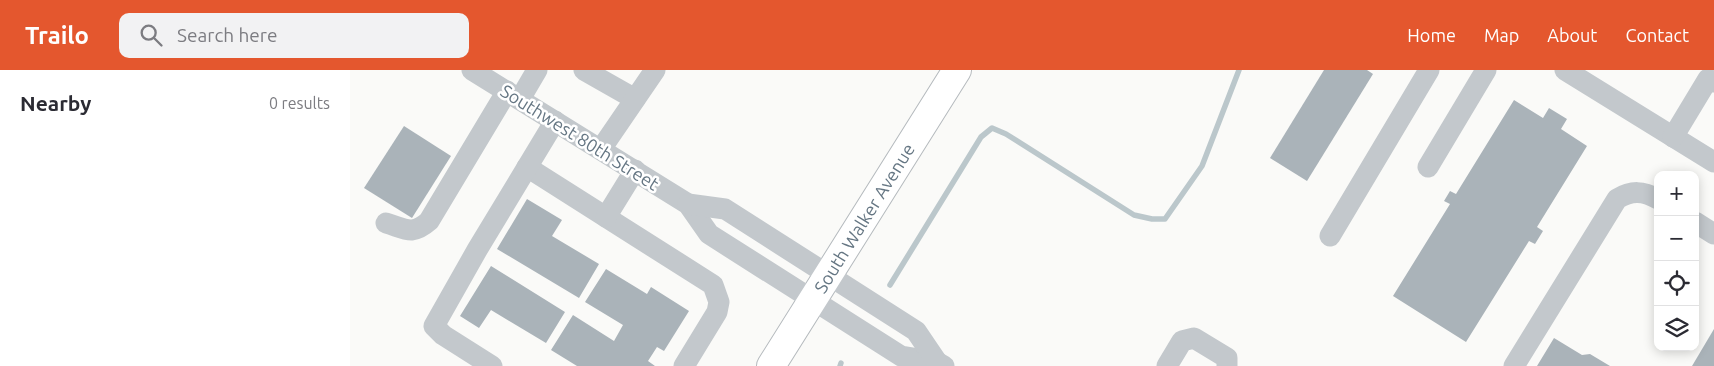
<!DOCTYPE html>
<html lang="en">
<head>
<meta charset="utf-8">
<style>
  :root { --surface:#fff; --page:#f2f2f3; --text:#2b2b33; --muted:#7c7c81; --line:#e1e1e2; --accent:#e4572e }
  body { margin:0; font-family:Ubuntu,sans-serif; background:var(--page); color:var(--text) }
  .controls { position:absolute; right:15px; bottom:15px; display:grid; overflow:hidden; border-radius:10px; box-shadow:0 2px 12px #0003 }
  .controls button { width:45px; height:45px; display:grid; place-items:center; padding:0; border:0; border-bottom:1px solid var(--line); background:var(--surface); color:var(--text); font:25px sans-serif }
  .list { margin:0; padding:0; list-style:none }
  h2 { display:flex; justify-content:space-between; align-items:center; height:65px; margin:0; padding:0 20px; font-size:21px }
  h2 small { font-size:16px; font-weight:400; color:var(--muted) }
  .icon { flex:none; width:28px; height:28px; fill:none; stroke:currentColor; stroke-width:2; stroke-linecap:round; stroke-linejoin:round }
  .map { position:relative; flex:none; width:1364px; height:296px; overflow:hidden }
  header { display:flex; align-items:center; gap:30px; box-sizing:border-box; height:70px; padding:0 25px; background:var(--accent); color:#fff }
  header strong { font-size:24px }
  nav { display:flex; gap:28px; margin-inline-start:auto; font-size:18px }
  .search { width:350px; height:45px; background:var(--page); display:flex; align-items:center; gap:12px; box-sizing:border-box; padding:0 18px; border-radius:10px; color:var(--muted); font-size:19px }
  main { display:flex }
  aside { flex:1; background:var(--surface) }
  .map>svg:first-child { display:block }
</style>
</head>
<body>
<header>
<strong>Trailo</strong>
<div class="search"><svg class="icon" aria-label="search" viewBox="0 0 24 24"><circle cx="10" cy="10" r="6"/><path d="M15 15l6 6"/></svg>Search here</div>
<nav><a>Home</a><a>Map</a><a>About</a><a>Contact</a></nav>
</header>
<main>
<aside>
<h2>Nearby<small>0 results</small></h2>
<ul class="list">
</ul>
</aside>
<div class="map">
<svg width="1364" height="296" viewBox="0 0 1364 296">
  <rect width="100%" height="100%" fill="#fafaf8"/>
  <g fill="none" stroke-linecap="round" stroke-linejoin="round">
    <!-- stream -->
    <g stroke="#bbc7cb" stroke-width="5.5">
      <polyline points="540,215 631,67 642,58 656,64 784,145 802,149 815,149 852,96 889,0"/>
      <polyline points="490,296 491,293"/>
    </g>
  </g>
  <!-- building -->
  <g fill="#aab3b9">
    <polygon points="974,0 1017,0 1023,4 957,111 920,88"/>
    <polygon points="1164,30 1193,48 1199,38 1217,49 1211,59 1237,76 1187,157 1193,161 1185,174 1179,171 1116,272 1043,226 1100,134 1094,131 1100,121 1106,124"/>
    <polygon points="54,56 101,86 62,148 14,118"/>
    <polygon points="177,129 212,150 202,166 249,194 229,228 147,179"/>
    <polygon points="141,196 215,242 196,273 141,240 129,258 110,246"/>
    <polygon points="256,199 297,224 301,217 339,241 314,281 307,277 298,291 305,296 227,296 201,280 223,245 264,271 273,255 235,232"/>
    <polygon points="1364,259 1364,296 1342,296"/>
    <polygon points="1204,268 1232,285 1240,284 1260,296 1187,296"/>
  </g>
  <g fill="none" stroke-linecap="round" stroke-linejoin="round">
    <!-- major casing -->
    <g stroke="#b5babe" stroke-width="30">
      <polyline id="major" points="421,296 607,0"/>
    </g>
    <!-- minor -->
    <g stroke="#c3c8cc" stroke-width="21">
      <polyline points="122,0 338,134 359,164 551,286 587,292 594,296"/>
      <polyline points="234,0 285,29"/>
      <polyline points="1215,0 1364,92"/>
      <polyline points="170,29 187,0"/>
      <polyline points="1323,67 1358,9 1364,12"/>
      <polyline points="251,79 305,0"/>
      <polyline points="177,97 363,215 369,232 367,242 334,296"/>
      <polyline points="1078,97 1136,0"/>
      <polyline points="338,134 375,139 566,261 587,292"/>
      <polyline points="256,147 285,100"/>
      <polyline points="1345,152 1364,164"/>
      <path d="M36 153C56 159 62 166 79 151L157 21"/>
      <polyline points="980,166 1079,0"/>
      <polyline points="142,296 93,265 84,256 127,180 205,51"/>
      <polyline points="817,296 832,271 844,268 877,288 877,296"/>
      <path d="M1164 296 1267 129C1282 120 1293 121 1308 129"/>
    </g>
    <!-- major -->
    <use href="#major" stroke="#fff" stroke-width="28"/>
  </g>
  <g text-anchor="middle" dominant-baseline="central" stroke-width="5" stroke-linejoin="round" paint-order="stroke">
    <!-- street labels -->
    <g font-size="18" fill="#657683" stroke="#fff">
      <text transform="translate(230 67) rotate(32)">Southwest 80th Street</text>
      <text transform="translate(514 148) rotate(-58)">South Walker Avenue</text>
    </g>
  </g>
</svg>
<div class="controls">
<button>+</button>
<button>−</button>
<button><svg class="icon" aria-label="locate" viewBox="0 0 24 24"><circle cx="12" cy="12" r="6"/><path d="M12 2v4M12 18v4M2 12h4M18 12h4"/></svg></button>
<button><svg class="icon" aria-label="layers" viewBox="0 0 24 24"><path d="M12 4l9 5-9 5-9-5zM3 14l9 5 9-5"/></svg></button>
</div>
</div>
</main>
</body>
</html>
